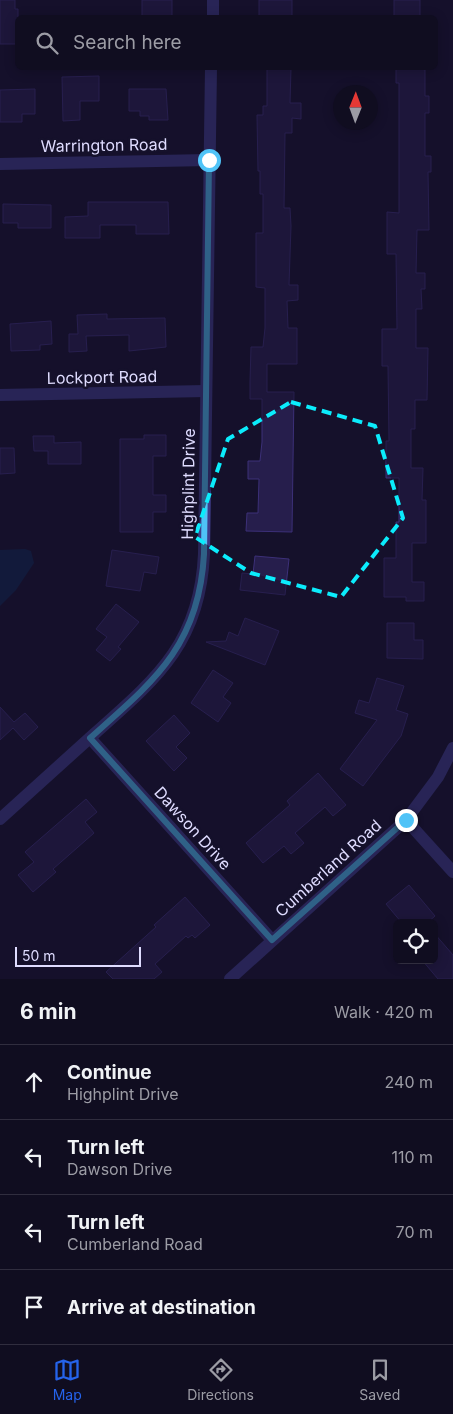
<!DOCTYPE html>
<html lang="en">
<head>
<meta charset="utf-8">
<style>
  :root { --surface:#100d20; --page:#1e1b2d; --text:#f1f3f6; --muted:#9c9ca5; --line:#302d3e; --accent:#2563eb }
  body { margin:0; font-family:Inter,sans-serif; background:var(--page); color:var(--text) }
  .controls { position:absolute; right:15px; bottom:15px; display:grid; overflow:hidden; border-radius:8px; box-shadow:0 2px 12px #0003 }
  .controls button { width:45px; height:45px; display:grid; place-items:center; padding:0; border:0; border-bottom:1px solid var(--line); background:var(--surface); color:var(--text); font:25px sans-serif }
  .compass { position:absolute; left:333px; top:85px; width:45px; height:45px; border-radius:50%; background:var(--surface); box-shadow:0 2px 12px #0003; rotate:1deg }
  .scale { position:absolute; left:15px; bottom:12px; width:126px; box-sizing:border-box; padding-left:5px; border:2px solid #dfdcff; border-top:0; font-size:14px; line-height:18px; white-space:nowrap; color:#dfdcff; -webkit-text-stroke:4px #15112b; paint-order:stroke }
  .stop { position:absolute; width:15px; height:15px; margin:-11px; border:4px solid #4fc3f7; border-radius:50%; background:#fff }
  .stop.end { background:#4fc3f7; border-color:#fff; box-shadow:0 1px 5px #0008 }
  .list { margin:0; padding:0; list-style:none }
  h2 { display:flex; justify-content:space-between; align-items:center; height:65px; margin:0; padding:0 20px; font-size:21px }
  h2 small { font-size:16px; font-weight:400; color:var(--muted) }
  .list li { display:grid; grid-template-columns:32px 1fr auto; gap:15px; align-items:center; box-sizing:border-box; height:75px; padding:0 20px; border-top:1px solid var(--line) }
  .list b { display:block; font-size:19px; white-space:nowrap }
  .list p { margin:0; font-size:16px; white-space:nowrap; color:var(--muted) }
  .list em { font-size:16px; font-style:normal; color:var(--muted) }
  .icon { flex:none; width:28px; height:28px; fill:none; stroke:currentColor; stroke-width:2; stroke-linecap:round; stroke-linejoin:round }
  .map { position:relative; flex:none; width:453px; height:979px; overflow:hidden }
  .search { position:absolute; background:var(--surface); box-shadow:0 2px 12px #0003; left:15px; right:15px; top:15px; height:55px; display:flex; align-items:center; gap:12px; box-sizing:border-box; padding:0 18px; border-radius:8px; color:var(--muted); font-size:19px }
  .sheet { height:365px; background:var(--surface) }
  nav { display:flex; justify-content:space-around; align-items:center; box-sizing:border-box; height:70px; border-top:1px solid var(--line); background:var(--surface); font-size:14px; color:var(--muted) }
  nav a { display:grid; justify-items:center; gap:2px }
  nav .on { color:var(--accent) }
  .map>svg:first-child { display:block }
</style>
</head>
<body>
<div class="map">
<svg width="453" height="979" viewBox="0 0 453 979">
  <rect width="100%" height="100%" fill="#15112b"/>
  <!-- water -->
  <polygon fill="#0e274e" points="25,549 31,551 34,563 16,590 0,606 0,550"/>
  <!-- building -->
  <g fill="#261e4c" stroke="#3c3078">
    <polygon points="0,0 15,0 15,9 18,9 18,44 0,44"/>
    <polygon points="142,0 172,0 172,17 142,18"/>
    <rect x="259" y="0" width="33" height="18"/>
    <rect x="394" y="0" width="26" height="18"/>
    <polygon points="267,68 291,68 290,103 301,103 301,119 292,118 292,133 285,133 284,208 290,208 291,226 289,285 298,285 298,300 287,301 288,328 297,328 297,364 267,364 267,392 294,392 292,532 246,531 247,513 258,513 259,479 248,479 248,461 260,461 262,442 262,399 250,399 250,382 251,347 263,347 265,328 265,288 256,287 256,233 263,233 263,194 260,194 260,171 258,171 257,115 263,115 263,106 267,106"/>
    <polygon points="396,68 421,68 421,69 425,70 425,96 429,96 429,113 425,113 425,156 431,156 431,172 428,172 429,230 417,230 416,273 425,273 425,289 421,289 422,309 416,309 416,348 428,348 427,400 415,400 415,429 411,429 411,468 423,468 422,500 426,500 426,543 412,543 412,582 424,582 424,601 406,601 406,597 384,597 384,558 396,558 396,522 399,522 399,478 386,478 386,441 389,441 388,366 382,366 382,329 397,329 396,254 387,254 387,212 399,213 399,83 396,83"/>
    <polygon points="99,76 99,101 80,101 80,120 63,121 62,77"/>
    <polygon points="35,89 35,114 22,114 22,122 0,122 0,90"/>
    <polygon points="129,89 166,89 168,120 149,120 149,116 140,116 140,111 129,111"/>
    <polygon points="88,202 168,202 169,234 136,234 136,225 100,225 100,238 65,238 65,217 88,216"/>
    <polygon points="3,204 51,205 51,228 18,228 18,223 3,223"/>
    <polygon points="107,314 107,319 165,318 166,347 129,351 129,335 86,336 87,351 69,352 69,334 78,334 77,315"/>
    <polygon points="51,321 52,344 40,345 40,350 11,351 10,324"/>
    <polygon points="144,435 166,435 166,456 153,456 153,495 166,495 166,512 153,512 153,532 120,532 120,439 144,439"/>
    <polygon points="33,436 54,436 54,443 81,442 81,464 48,464 48,451 34,451"/>
    <polygon points="0,448 14,448 15,473 0,474"/>
    <polygon points="112,550 159,557 156,574 144,572 140,591 106,586"/>
    <polygon points="255,556 289,559 285,595 240,590 242,573 253,574"/>
    <polygon points="116,604 139,622 118,647 121,649 110,661 96,650 107,637 96,629"/>
    <polygon points="245,618 279,631 265,665 206,642 226,641 229,632 238,636"/>
    <polygon points="387,623 414,623 414,640 423,640 423,659 387,658"/>
    <polygon points="213,670 233,683 223,697 231,703 218,722 191,703"/>
    <polygon points="377,678 404,686 396,710 408,714 401,736 363,786 340,769 377,720 355,713 359,700 369,703"/>
    <polygon points="0,707 14,722 25,713 38,727 24,740 13,728 0,740"/>
    <polygon points="174,715 190,733 176,747 187,758 174,771 146,741"/>
    <polygon points="318,773 346,805 333,816 325,807 295,833 304,843 291,854 284,846 263,863 246,843 290,805 287,801"/>
    <polygon points="86,799 97,812 85,822 94,833 53,869 56,872 33,892 18,875 34,862 25,852"/>
    <polygon points="409,885 435,916 427,923 402,923 386,904"/>
    <polygon points="185,897 210,925 195,938 192,935 188,938 186,936 155,964 162,972 154,979 113,979 106,972 156,927 154,925"/>
    <polygon points="434,933 453,955 453,979 438,979 422,960 434,960"/>
  </g>
  <g fill="none" stroke-linecap="round" stroke-linejoin="round">
    <!-- street -->
    <g stroke="#3e3d89" stroke-width="12">
      <polyline points="213,18 213,0"/>
      <polyline points="0,164 209,160"/>
      <polyline points="0,395 206,391"/>
      <polyline points="90,738 272,940"/>
      <path d="M0 819C31 791 62 763 93 735 156 679 200 644 204 554L211 68"/>
      <polyline points="406,820 453,872"/>
      <polyline points="230,979 406,820 438,777 453,748"/>
    </g>
  </g>
  <g fill="none" stroke-linecap="round" stroke-linejoin="round">
    <!-- route -->
    <path stroke="#4fc3f7" stroke-width="6" d="M209 160 204 554C199 646 154 681 90 738L272 940 406 820"/>
  </g>
  <!-- marked area -->
  <path d="M0 0H453V979H0ZM291 402 375 426 403 518 341 597 251 573 195 537 228 439Z" fill="#15112b" fill-opacity=".55" fill-rule="evenodd"/>
  <path fill="none" stroke="#0becfc" stroke-width="4" stroke-dasharray="10 6" stroke-linejoin="round" d="M291 402 375 426 403 518 341 597 251 573 195 537 228 439Z"/>
  <g text-anchor="middle" dominant-baseline="central" stroke-width="5" stroke-linejoin="round" paint-order="stroke">
    <!-- street labels -->
    <g font-size="16" fill="#dfdcff" stroke="#15112b">
      <text transform="translate(104 145) rotate(-1)">Warrington Road</text>
      <text transform="translate(102 377) rotate(-1)">Lockport Road</text>
      <text transform="translate(188 484) rotate(-89)">Highplint Drive</text>
      <text transform="translate(193 828) rotate(48)">Dawson Drive</text>
      <text transform="translate(328 868) rotate(-42)">Cumberland Road</text>
    </g>
  </g>
</svg>
<div class="controls">
<button><svg class="icon" aria-label="locate" viewBox="0 0 24 24"><circle cx="12" cy="12" r="6"/><path d="M12 2v4M12 18v4M2 12h4M18 12h4"/></svg></button>
</div>
<svg class="compass" viewBox="-18 -18 36 36"><path d="M0-13l5 13h-10z" fill="#e53935"/><path d="M0 13l5-13h-10z" fill="#9c9ca5"/></svg>
<div class="scale">50 m</div>
<div class="stop" style="left:209px;top:160px"></div>
<div class="stop end" style="left:406px;top:820px"></div>
<div class="search"><svg class="icon" aria-label="search" viewBox="0 0 24 24"><circle cx="10" cy="10" r="6"/><path d="M15 15l6 6"/></svg>Search here</div>
</div>
<section class="sheet">
<h2>6 min<small>Walk · 420 m</small></h2>
<ul class="list">
<li><svg class="icon" aria-label="ahead" viewBox="0 0 24 24"><path d="M12 20V5M6 11l6-6 6 6"/></svg><div><b>Continue</b><p>Highplint Drive</p></div><em>240 m</em></li>
<li><svg class="icon" aria-label="left" viewBox="0 0 24 24"><path d="M17 20v-9H6M10 6l-5 5 5 5"/></svg><div><b>Turn left</b><p>Dawson Drive</p></div><em>110 m</em></li>
<li><svg class="icon" aria-label="left" viewBox="0 0 24 24"><path d="M17 20v-9H6M10 6l-5 5 5 5"/></svg><div><b>Turn left</b><p>Cumberland Road</p></div><em>70 m</em></li>
<li><svg class="icon" aria-label="arrive" viewBox="0 0 24 24"><path d="M6 21V4h12l-3 4 3 4H6"/></svg><div><b>Arrive at destination</b></div></li>
</ul>
</section>
<nav>
<a class="on"><svg class="icon" aria-label="map" viewBox="0 0 24 24"><path d="M3 6l6-2 6 2 6-2v14l-6 2-6-2-6 2zM9 4v14M15 6v14"/></svg>Map</a>
<a><svg class="icon" aria-label="directions" viewBox="0 0 24 24"><path d="M12 3l9 9-9 9-9-9zM9 14v-3h6M13 9l2 2-2 2"/></svg>Directions</a>
<a><svg class="icon" aria-label="saved" viewBox="0 0 24 24"><path d="M7 4h10v16l-5-4-5 4z"/></svg>Saved</a>
</nav>
</body>
</html>
